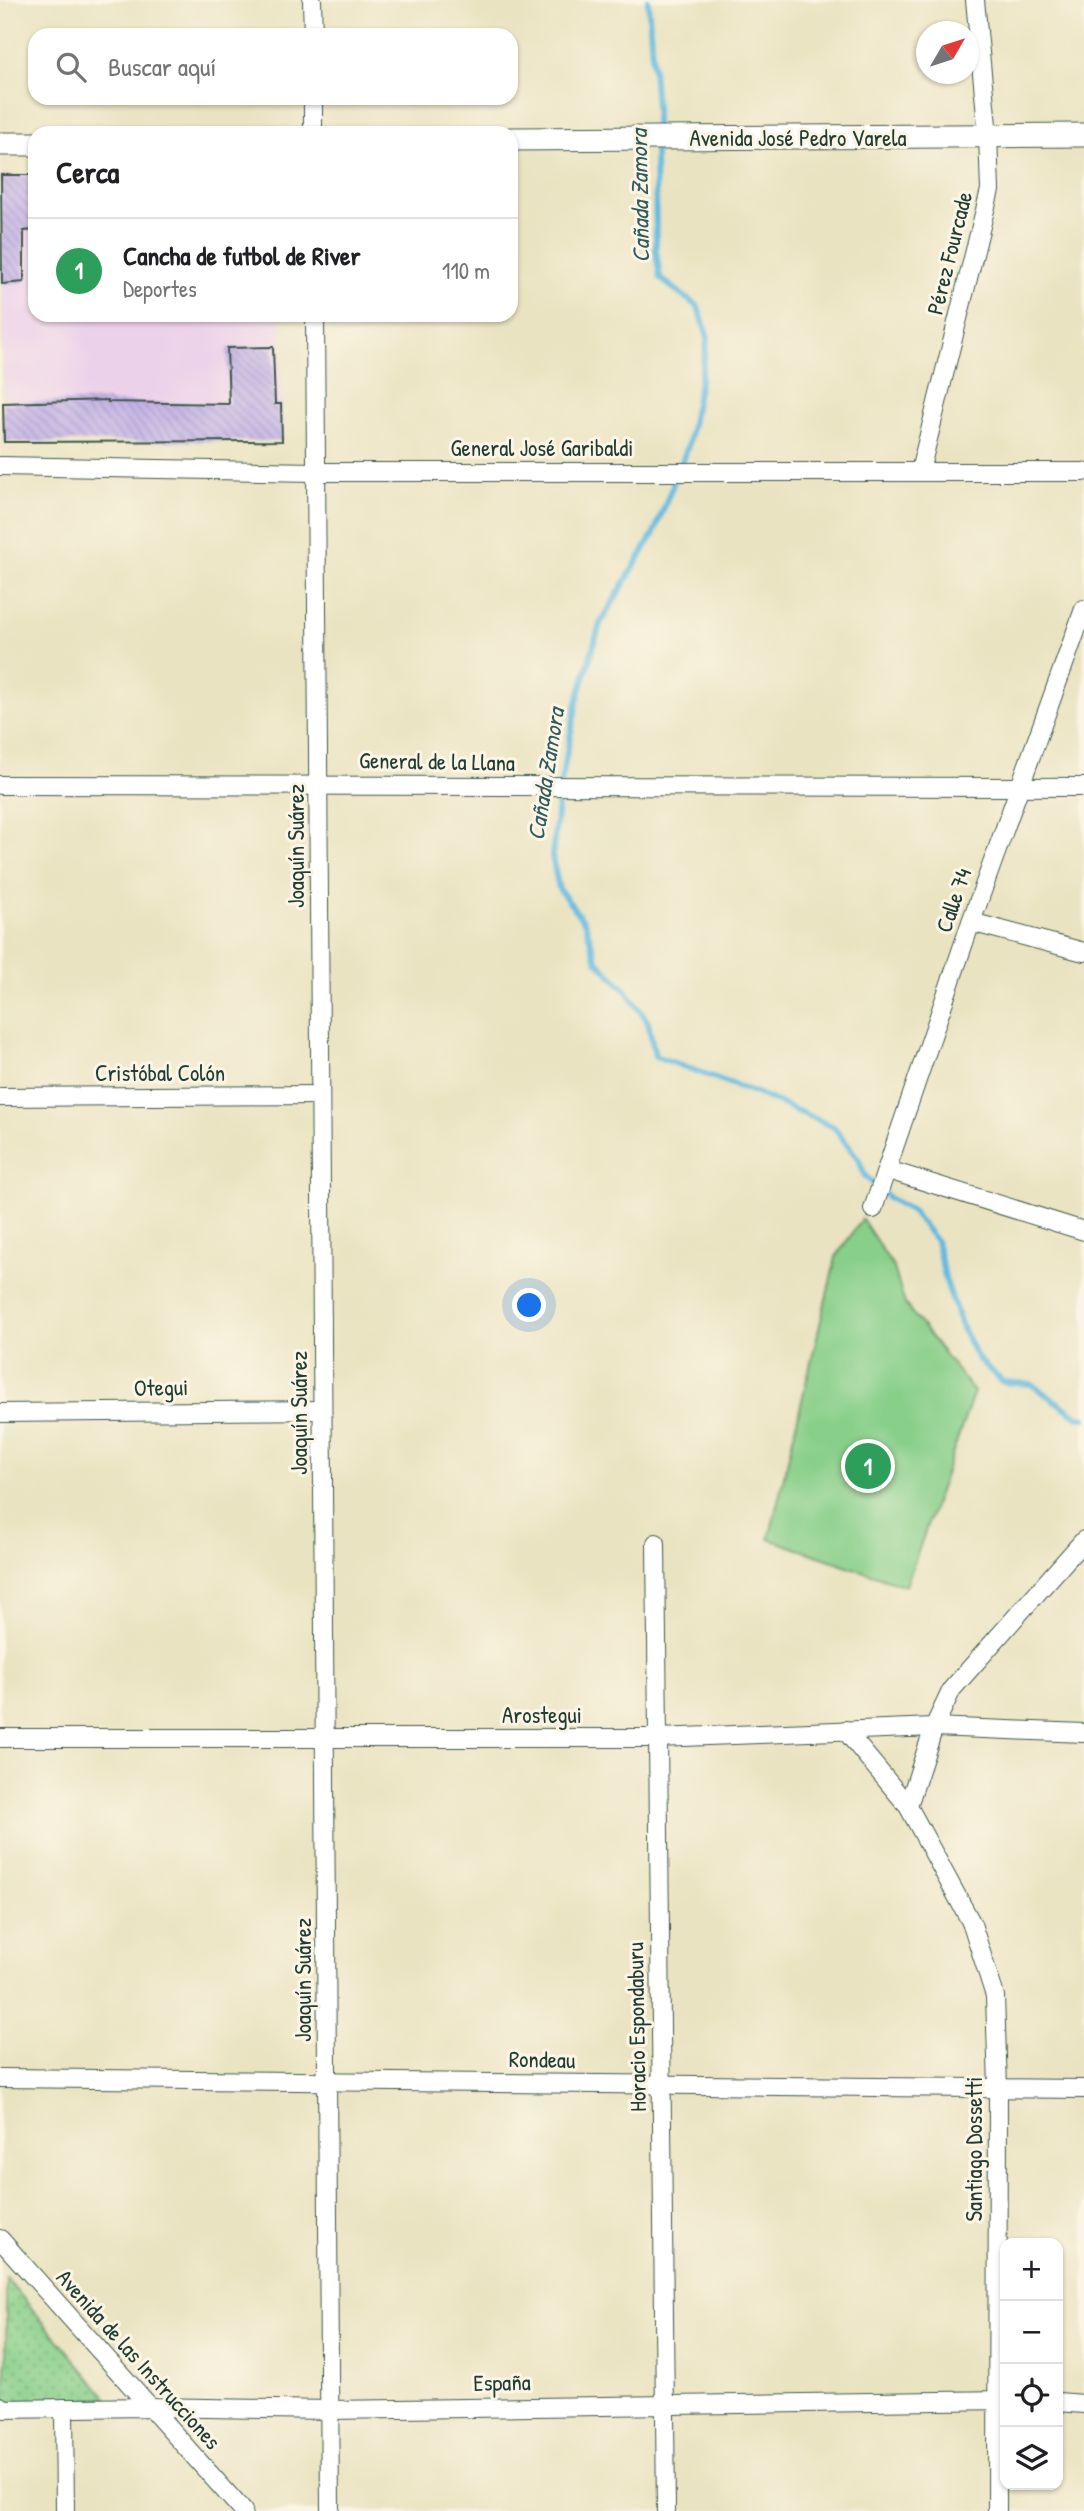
<!DOCTYPE html>
<html lang="es">
<head>
<meta charset="utf-8">
<style>
  :root { --surface:#fff; --page:#f2f2f2; --text:#202124; --muted:#757577; --line:#e0e0e0; --accent:#d93025 }
  body { margin:0; font-family:"Patrick Hand",sans-serif; background:var(--page); color:var(--text) }
  .controls { position:absolute; right:21px; bottom:21px; display:grid; overflow:hidden; border-radius:14px; box-shadow:0 2px 5px #0004 }
  .controls button { width:63px; height:63px; display:grid; place-items:center; padding:0; border:0; border-bottom:2px solid var(--line); background:var(--surface); color:var(--text); font:35px sans-serif }
  .compass { position:absolute; left:916px; top:21px; width:63px; height:63px; border-radius:50%; background:var(--surface); box-shadow:0 2px 5px #0004; rotate:51deg }
  .you { position:absolute; left:530px; top:1306px; width:24px; height:24px; margin:-18px; border:5px solid #fff; border-radius:50%; background:#1a73e8; box-shadow:0 0 0 10px #1a73e833 }
  .badge { display:grid; place-items:center; width:46px; height:46px; border-radius:50%; background:var(--accent); color:#fff; font-size:23px; font-weight:700 }
  .pin { position:absolute; translate:-50% -50%; border:4px solid #fff; box-shadow:0 2px 7px #0006 }
  .list { margin:0; padding:0; list-style:none }
  h2 { display:flex; justify-content:space-between; align-items:center; height:91px; margin:0; padding:0 28px; font-size:30px }
  h2 small { font-size:23px; font-weight:400; color:var(--muted) }
  .list li { display:grid; grid-template-columns:46px 1fr auto; gap:21px; align-items:center; box-sizing:border-box; height:105px; padding:0 28px; border-top:2px solid var(--line) }
  .list b { display:block; font-size:26px; white-space:nowrap }
  .list p { margin:0; font-size:23px; white-space:nowrap; color:var(--muted) }
  .list em { font-size:23px; font-style:normal; color:var(--muted) }
  .icon { flex:none; width:38px; height:38px; fill:none; stroke:currentColor; stroke-width:2; stroke-linecap:round; stroke-linejoin:round }
  .map { position:relative; flex:none; width:1084px; height:2511px; overflow:hidden }
  .search { position:absolute; background:var(--surface); box-shadow:0 2px 5px #0004; left:28px; top:28px; width:490px; height:77px; display:flex; align-items:center; gap:18px; box-sizing:border-box; padding:0 24px; border-radius:21px; color:var(--muted); font-size:26px }
  .panel { position:absolute; background:var(--surface); box-shadow:0 2px 5px #0004; left:28px; top:126px; width:490px; height:196px; border-radius:21px }
  .map>svg:first-child { display:block }
</style>
</head>
<body>
<div class="map">
<svg width="1084" height="2511" viewBox="0 0 1084 2511">
  <defs>
    <pattern id="park-dots" width="8" height="8" patternUnits="userSpaceOnUse" patternTransform="scale(1.75)"><rect width="8" height="8" fill="#88cf8a"/><path d="M2 2h.1M6 6h.1" fill="none" stroke="#6fa972" stroke-width="1.8" stroke-linecap="round"/></pattern>
    <pattern id="building-back-hatch" width="6" height="6" patternUnits="userSpaceOnUse" patternTransform="scale(1.75)"><rect width="6" height="6" fill="#beabe7"/><path d="M-1 5l2 2M0 0l6 6M5-1l2 2" fill="none" stroke="#9a8cbc"/></pattern>
  </defs>
  <rect width="100%" height="100%" fill="#fcf5e5"/>
  <filter id="ink" filterUnits="userSpaceOnUse"><feTurbulence type="fractalNoise" baseFrequency=".0143" numOctaves="2"/><feDisplacementMap in="SourceGraphic" scale="14" xChannelSelector="R" yChannelSelector="G"/><feConvolveMatrix kernelMatrix="1 2 1 2 8 2 1 2 1" color-interpolation-filters="sRGB"/></filter>
  <filter id="wash" filterUnits="userSpaceOnUse"><feTurbulence type="fractalNoise" baseFrequency=".00686" numOctaves="4" result="noise"/><feDisplacementMap in="SourceGraphic" scale="28" xChannelSelector="R" yChannelSelector="G"/><feGaussianBlur stdDeviation="1.57" result="paint"/><feColorMatrix in="noise" values="0 0 0 0 0 0 0 0 0 0 0 0 0 0 0 0 0 1.4 0 .05"/><feComposite in="paint" operator="in"/></filter>
  <g filter="url(#wash)">
    <rect width="100%" height="100%" fill="#eae3c1"/>
    <!-- built -->
    <polygon fill="#ecd1ea" points="1,175 35,175 35,315 281,315 282,441 4,442"/>
    <!-- park -->
    <polygon fill="url(#park-dots)" stroke="#54865f" stroke-width="2" points="6,2278 108,2399 6,2402"/>
    <!-- pitch -->
    <polygon fill="#88cf8a" stroke="#54865f" stroke-width="2" points="862,1219 894,1268 905,1304 974,1392 906,1586 769,1539 836,1257"/>
    <g fill="none" stroke-linecap="round" stroke-linejoin="round">
      <!-- stream -->
      <g stroke="#62badf" stroke-width="6">
        <polyline points="648,0 656,109 656,132"/>
        <polyline points="655,143 656,251 660,278 698,307 708,337 694,413 688,446 654,533 600,624 577,702 560,787 552,856 559,889 585,923 597,961 625,989 648,1022 655,1056 754,1092 834,1127 859,1160 865,1176 889,1198 912,1211 936,1241 946,1281 962,1328 978,1359 1003,1382 1031,1384 1077,1416 1084,1418"/>
      </g>
    </g>
    <g id="blocks">
      <!-- building -->
      <g fill="url(#building-back-hatch)">
        <polygon points="1,175 35,175 35,230 24,231 24,282 2,284"/>
        <polygon points="273,347 275,404 281,404 282,441 4,442 3,403 108,400 108,402 229,404 227,348"/>
      </g>
    </g>
  </g>
  <g filter="url(#ink)">
    <use href="#blocks" fill-opacity="0" stroke="#3d5649" stroke-width="2"/>
    <g fill="none" stroke-linecap="round" stroke-linejoin="round">
      <!-- minor casing -->
      <g stroke="#3d5649" stroke-width="20">
        <g id="minor">
          <polyline points="312,0 313,35"/>
          <polyline points="313,98 313,133"/>
          <polyline points="315,315 330,2511"/>
          <polyline points="0,466 316,472 1084,472"/>
          <polyline points="920,471 990,190 988,136 975,0"/>
          <polyline points="0,785 1084,787"/>
          <polyline points="971,922 1084,952"/>
          <polyline points="0,1097 320,1095"/>
          <polyline points="888,1170 1084,1231"/>
          <polyline points="873,1209 971,922 1084,609"/>
          <polyline points="0,1413 322,1410"/>
          <polyline points="656,1543 666,2511"/>
          <polyline points="845,1730 908,1806"/>
          <polyline points="0,1738 658,1738 934,1727 1084,1733"/>
          <polyline points="0,2078 1084,2089"/>
          <polyline points="0,2239 243,2511"/>
          <polyline points="1058,2402 1084,2404"/>
          <polyline points="0,2406 0,2409 148,2407 329,2410 1005,2400"/>
          <polyline points="64,2408 65,2511"/>
          <polyline points="997,2511 998,2088 995,1996 972,1924 908,1806 934,1727 952,1689 1084,1540"/>
        </g>
      </g>
      <!-- tertiary casing -->
      <g stroke="#3d5649" stroke-width="25">
        <g id="tertiary">
          <polyline points="511,139 1084,135"/>
          <polyline points="0,144 35,144"/>
        </g>
      </g>
      <!-- minor -->
      <use href="#minor" stroke="#fff" stroke-width="18"/>
      <!-- tertiary -->
      <use href="#tertiary" stroke="#fff" stroke-width="23"/>
    </g>
  </g>
  <g text-anchor="middle" dominant-baseline="central" stroke-width="6" stroke-linejoin="round" paint-order="stroke">
    <!-- street labels -->
    <g font-size="23" fill="#1f3d34" stroke="#fcf5e5">
      <text x="798" y="137">Avenida José Pedro Varela</text>
      <text transform="translate(949 253) rotate(-76)">Pérez Fourcade</text>
      <text x="542" y="447">General José Garibaldi</text>
      <text transform="translate(437 761) rotate(1)">General de la Llana</text>
      <text transform="translate(295 846) rotate(-90)">Joaquín Suárez</text>
      <text transform="translate(953 900) rotate(-71)">Calle 74</text>
      <text x="160" y="1072">Cristóbal Colón</text>
      <text transform="translate(161 1387) rotate(-1)">Otegui</text>
      <text transform="translate(298 1413) rotate(-90)">Joaquín Suárez</text>
      <text x="542" y="1714">Arostegui</text>
      <text transform="translate(302 1980) rotate(-90)">Joaquín Suárez</text>
      <text transform="translate(636 2027) rotate(-91)">Horacio Espondaburu</text>
      <text transform="translate(542 2059) rotate(1)">Rondeau</text>
      <text transform="translate(973 2149) rotate(-90)">Santiago Dossetti</text>
      <text transform="translate(139 2359) rotate(48)">Avenida de las Instrucciones</text>
      <text transform="translate(502 2382) rotate(-1)">España</text>
    </g>
    <!-- water labels -->
    <g font-size="24" font-style="italic" fill="#305c5f" stroke="#fcf5e5">
      <text transform="translate(639 196) rotate(-91)">Cañada Zamora</text>
      <text transform="translate(545 774) rotate(-81)">Cañada Zamora</text>
    </g>
  </g>
</svg>
<div class="controls">
<button>+</button>
<button>−</button>
<button><svg class="icon" aria-label="locate" viewBox="0 0 24 24"><circle cx="12" cy="12" r="6"/><path d="M12 2v4M12 18v4M2 12h4M18 12h4"/></svg></button>
<button><svg class="icon" aria-label="layers" viewBox="0 0 24 24"><path d="M12 4l9 5-9 5-9-5zM3 14l9 5 9-5"/></svg></button>
</div>
<svg class="compass" viewBox="-18 -18 36 36"><path d="M0-13l5 13h-10z" fill="#e53935"/><path d="M0 13l5-13h-10z" fill="#757577"/></svg>
<div class="you"></div>
<div class="pin badge" style="left:868px;top:1466px;background:#2e9e5b">1</div>
<div class="search"><svg class="icon" aria-label="search" viewBox="0 0 24 24"><circle cx="10" cy="10" r="6"/><path d="M15 15l6 6"/></svg>Buscar aquí</div>
<section class="panel">
<h2>Cerca<small></small></h2>
<ul class="list">
<li><span class="badge" style="background:#2e9e5b">1</span><div><b>Cancha de futbol de River</b><p>Deportes</p></div><em>110 m</em></li>
</ul>
</section>
</div>
</body>
</html>
